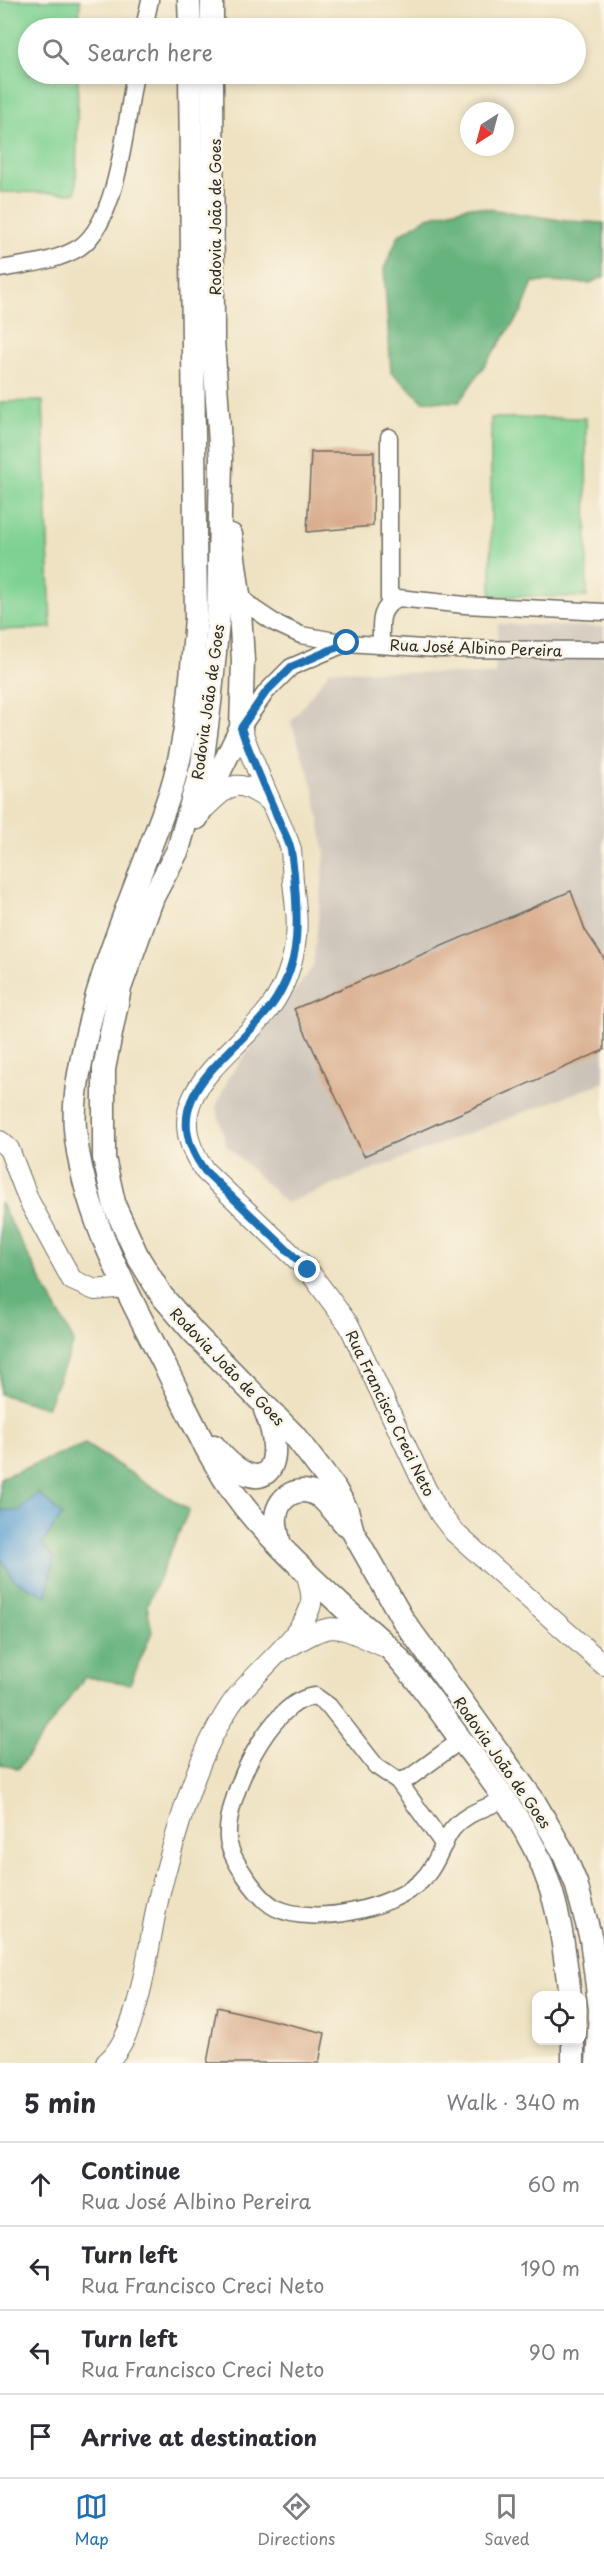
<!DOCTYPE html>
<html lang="en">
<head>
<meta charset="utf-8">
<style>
  :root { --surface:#fff; --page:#f2f2f3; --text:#2b2b33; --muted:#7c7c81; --line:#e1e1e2; --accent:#1f6fb2 }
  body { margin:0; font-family:"Playpen Sans",sans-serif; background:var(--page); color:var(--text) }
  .controls { position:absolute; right:18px; bottom:18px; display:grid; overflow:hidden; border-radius:12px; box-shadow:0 3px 9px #0003 }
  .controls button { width:54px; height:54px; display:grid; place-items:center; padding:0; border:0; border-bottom:2px solid var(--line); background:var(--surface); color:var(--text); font:30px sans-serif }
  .compass { position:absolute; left:460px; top:102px; width:54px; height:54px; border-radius:50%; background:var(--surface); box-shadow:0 3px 9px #0003; rotate:216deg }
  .stop { position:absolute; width:18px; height:18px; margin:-14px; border:4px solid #1f6fb2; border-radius:50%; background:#fff }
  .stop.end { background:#1f6fb2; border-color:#fff; box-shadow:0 2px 6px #0008 }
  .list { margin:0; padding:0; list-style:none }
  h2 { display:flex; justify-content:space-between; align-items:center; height:78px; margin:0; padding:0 24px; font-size:26px }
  h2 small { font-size:20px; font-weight:400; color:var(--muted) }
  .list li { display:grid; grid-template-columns:39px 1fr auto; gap:18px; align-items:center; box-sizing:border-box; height:84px; padding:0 24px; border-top:2px solid var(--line) }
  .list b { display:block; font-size:22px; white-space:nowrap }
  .list p { margin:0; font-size:20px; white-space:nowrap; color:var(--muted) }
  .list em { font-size:20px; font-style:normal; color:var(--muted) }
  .icon { flex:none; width:33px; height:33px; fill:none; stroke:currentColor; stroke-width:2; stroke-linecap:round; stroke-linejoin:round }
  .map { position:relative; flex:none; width:604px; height:2063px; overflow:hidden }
  .search { position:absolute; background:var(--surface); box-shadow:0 3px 9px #0003; left:18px; right:18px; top:18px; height:66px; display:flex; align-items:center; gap:15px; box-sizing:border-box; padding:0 21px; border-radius:33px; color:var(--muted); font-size:22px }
  .sheet { height:414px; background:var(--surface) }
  nav { display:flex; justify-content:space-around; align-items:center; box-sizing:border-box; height:84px; border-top:2px solid var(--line); background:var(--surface); font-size:16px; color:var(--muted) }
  nav a { display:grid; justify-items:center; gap:3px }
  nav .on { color:var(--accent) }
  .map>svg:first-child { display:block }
</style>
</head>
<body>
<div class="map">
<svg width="604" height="2063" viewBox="0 0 604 2063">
  <rect width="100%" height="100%" fill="#fcf5e5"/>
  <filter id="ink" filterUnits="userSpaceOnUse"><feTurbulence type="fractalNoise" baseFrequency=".0167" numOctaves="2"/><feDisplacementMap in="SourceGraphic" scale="12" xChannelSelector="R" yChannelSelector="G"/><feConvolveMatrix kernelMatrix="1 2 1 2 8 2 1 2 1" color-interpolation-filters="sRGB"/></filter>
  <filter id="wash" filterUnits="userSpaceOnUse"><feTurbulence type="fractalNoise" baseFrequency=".008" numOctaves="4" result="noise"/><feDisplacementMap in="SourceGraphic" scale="24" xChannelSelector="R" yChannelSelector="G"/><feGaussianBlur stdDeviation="1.35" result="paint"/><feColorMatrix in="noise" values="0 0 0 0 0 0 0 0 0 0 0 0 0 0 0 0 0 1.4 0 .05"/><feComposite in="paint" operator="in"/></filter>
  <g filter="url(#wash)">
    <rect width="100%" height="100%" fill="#eee2c2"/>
    <!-- industrial -->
    <polygon fill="#cbc3b8" points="498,624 604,627 604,1082 286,1203 226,1145 216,1107 229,1077 313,967 325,855 314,789 291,722 330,670 495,675"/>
    <!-- green -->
    <g fill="#7ed193" stroke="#547e5f" stroke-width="1.5">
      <polygon points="0,0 80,0 79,28 28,28 28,74 78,74 76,193 0,192"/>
      <polygon points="43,401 51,628 0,630 0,402"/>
      <polygon points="491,418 586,418 587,597 491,596"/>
    </g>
    <!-- forest -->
    <g fill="#66b37d" stroke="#486f54" stroke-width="1.5">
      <polygon points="470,206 567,221 604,223 604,277 590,283 533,282 522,311 459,402 423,401 391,372 384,269 399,235 428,217"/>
      <polygon points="0,1202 74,1342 47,1408 0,1394"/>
      <polygon points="85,1444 189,1510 147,1605 152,1632 130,1684 85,1677 18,1769 0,1764 0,1478"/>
    </g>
    <!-- water -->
    <polygon fill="#5fa1d3" stroke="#45667f" stroke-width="1.5" points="38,1493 62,1515 42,1544 54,1558 47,1596 14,1580 0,1557 0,1510 19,1511"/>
    <g id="blocks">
      <!-- building -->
      <g fill="#d8ab8b">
        <polygon points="311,452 374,452 373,526 307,532"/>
        <polygon points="571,891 585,930 604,958 604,1050 364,1156 294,1009"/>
        <polygon points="217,2007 325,2033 319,2063 207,2063"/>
      </g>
    </g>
  </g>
  <g filter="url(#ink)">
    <use href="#blocks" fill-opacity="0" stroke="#6f6b60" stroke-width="1.5"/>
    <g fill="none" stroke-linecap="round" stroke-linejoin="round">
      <!-- minor casing -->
      <g stroke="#6f6b60" stroke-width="19">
        <g id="minor">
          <polyline points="144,28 150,0"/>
          <path d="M0 269C26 264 57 262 80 247 119 220 126 119 135 74"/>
          <polyline points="239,595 254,609 275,623 301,635 347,643 438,649 604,650"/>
          <polyline points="389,603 389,437"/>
          <path d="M381 643C381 623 378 609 398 598L465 605 604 612"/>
          <polyline points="241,728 266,692 291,667 347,643"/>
          <polyline points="398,1781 409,1778 461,1740"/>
          <path d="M444 1845 398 1781 376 1766 329 1706 315 1696C270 1700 225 1798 228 1838 229 1857 258 1899 276 1908 314 1926 391 1909 421 1881 435 1868 440 1850 449 1834 462 1814 485 1808 506 1799"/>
        </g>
      </g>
      <!-- major casing -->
      <g stroke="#6f6b60" stroke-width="22">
        <g id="major">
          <path d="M241 728C251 758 264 786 277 816 281 826 288 838 291 850 292 860 292 871 293 881 295 902 299 923 295 945 291 970 282 994 265 1014 223 1064 154 1100 205 1171L308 1270 349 1325 425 1487 440 1514 454 1532 604 1665"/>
          <path d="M205 808C233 780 238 779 270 801"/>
          <polyline points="0,1141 9,1149 29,1201 72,1280 95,1290 124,1287"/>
          <path d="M287 1648C335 1620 333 1624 383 1646"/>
          <path d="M106 2063C143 2032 148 1936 161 1888 178 1828 195 1759 230 1706 250 1675 298 1642 310 1608 314 1598 309 1583 306 1572"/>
        </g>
      </g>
      <!-- highway casing -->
      <g stroke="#6f6b60" stroke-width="25">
        <g id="highway">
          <polyline points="189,0 190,28"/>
          <polyline points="212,0 212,28"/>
          <path d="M190 74 196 618C191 679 188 743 167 802 137 886 100 965 83 1052 78 1078 73 1104 75 1129 83 1216 128 1292 166 1368 193 1422 216 1476 256 1521 284 1552 315 1581 345 1609 360 1623 377 1635 391 1650 416 1677 437 1707 458 1736 492 1781 530 1827 548 1881 561 1917 565 1957 570 1996"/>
          <polyline points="212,74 213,339 221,459 218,622 210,703 202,765 178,850 153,897 120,988 104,1069 104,1158 115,1207 138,1257 162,1296 194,1333 294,1435 334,1487 347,1510 353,1532 403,1620 534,1801 562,1850 576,1883 591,1939 600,2010 597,2063"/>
          <polyline points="197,818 241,728 243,660 239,595 231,535"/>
          <path d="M214 1446C261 1504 290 1470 265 1410"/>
          <path d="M280 1545C278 1536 275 1526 276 1517 278 1495 301 1483 320 1497 329 1504 337 1515 345 1524"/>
          <polyline points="573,2063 573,2040"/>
        </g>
      </g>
      <!-- minor -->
      <use href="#minor" stroke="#fff" stroke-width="16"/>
      <!-- major -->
      <use href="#major" stroke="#fff" stroke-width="20"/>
      <!-- highway -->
      <use href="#highway" stroke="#fff" stroke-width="22"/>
    </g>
  </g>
  <g fill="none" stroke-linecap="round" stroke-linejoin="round" filter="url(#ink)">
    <!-- route -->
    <path stroke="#1f6fb2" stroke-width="8" d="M308 1270 205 1171C153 1101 223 1064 265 1014 282 994 294 967 296 940 298 914 295 876 291 850 288 838 281 827 277 816 264 786 251 758 241 728L266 692 291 667 347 643"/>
  </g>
  <g text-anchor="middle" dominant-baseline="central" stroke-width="5" stroke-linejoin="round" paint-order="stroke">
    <!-- street labels -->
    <g font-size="15" fill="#2b2b2b" stroke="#fcf5e5">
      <text transform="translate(214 217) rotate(-90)">Rodovia João de Goes</text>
      <text transform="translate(476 647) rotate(2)">Rua José Albino Pereira</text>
      <text transform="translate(207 702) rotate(-82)">Rodovia João de Goes</text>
      <text transform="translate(228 1366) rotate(46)">Rodovia João de Goes</text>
      <text transform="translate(391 1413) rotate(64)">Rua Francisco Creci Neto</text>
      <text transform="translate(503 1762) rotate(55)">Rodovia João de Goes</text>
    </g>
  </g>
</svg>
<div class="controls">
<button><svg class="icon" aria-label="locate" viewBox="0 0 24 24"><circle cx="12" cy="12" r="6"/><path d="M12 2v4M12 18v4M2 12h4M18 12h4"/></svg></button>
</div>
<svg class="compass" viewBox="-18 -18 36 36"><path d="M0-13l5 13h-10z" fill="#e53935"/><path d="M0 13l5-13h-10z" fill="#7c7c81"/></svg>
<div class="stop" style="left:347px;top:643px"></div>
<div class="stop end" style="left:308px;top:1270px"></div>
<div class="search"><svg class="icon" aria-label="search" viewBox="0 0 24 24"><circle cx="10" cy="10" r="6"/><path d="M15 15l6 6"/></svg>Search here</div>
</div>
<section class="sheet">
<h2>5 min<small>Walk · 340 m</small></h2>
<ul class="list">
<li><svg class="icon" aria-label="ahead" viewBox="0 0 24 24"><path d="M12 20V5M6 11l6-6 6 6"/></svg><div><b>Continue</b><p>Rua José Albino Pereira</p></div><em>60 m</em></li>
<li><svg class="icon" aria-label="left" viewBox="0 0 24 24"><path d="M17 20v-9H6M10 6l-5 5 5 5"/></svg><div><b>Turn left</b><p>Rua Francisco Creci Neto</p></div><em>190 m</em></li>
<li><svg class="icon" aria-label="left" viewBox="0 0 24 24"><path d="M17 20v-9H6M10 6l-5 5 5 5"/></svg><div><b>Turn left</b><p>Rua Francisco Creci Neto</p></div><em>90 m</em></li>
<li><svg class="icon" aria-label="arrive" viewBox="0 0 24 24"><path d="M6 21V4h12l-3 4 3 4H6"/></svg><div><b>Arrive at destination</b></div></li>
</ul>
</section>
<nav>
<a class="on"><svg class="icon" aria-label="map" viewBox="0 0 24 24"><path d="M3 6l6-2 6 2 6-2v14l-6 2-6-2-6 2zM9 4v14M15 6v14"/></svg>Map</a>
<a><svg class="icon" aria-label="directions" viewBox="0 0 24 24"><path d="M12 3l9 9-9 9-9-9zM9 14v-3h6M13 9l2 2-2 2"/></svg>Directions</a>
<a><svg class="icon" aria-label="saved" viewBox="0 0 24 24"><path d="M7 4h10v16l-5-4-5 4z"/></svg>Saved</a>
</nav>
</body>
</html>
